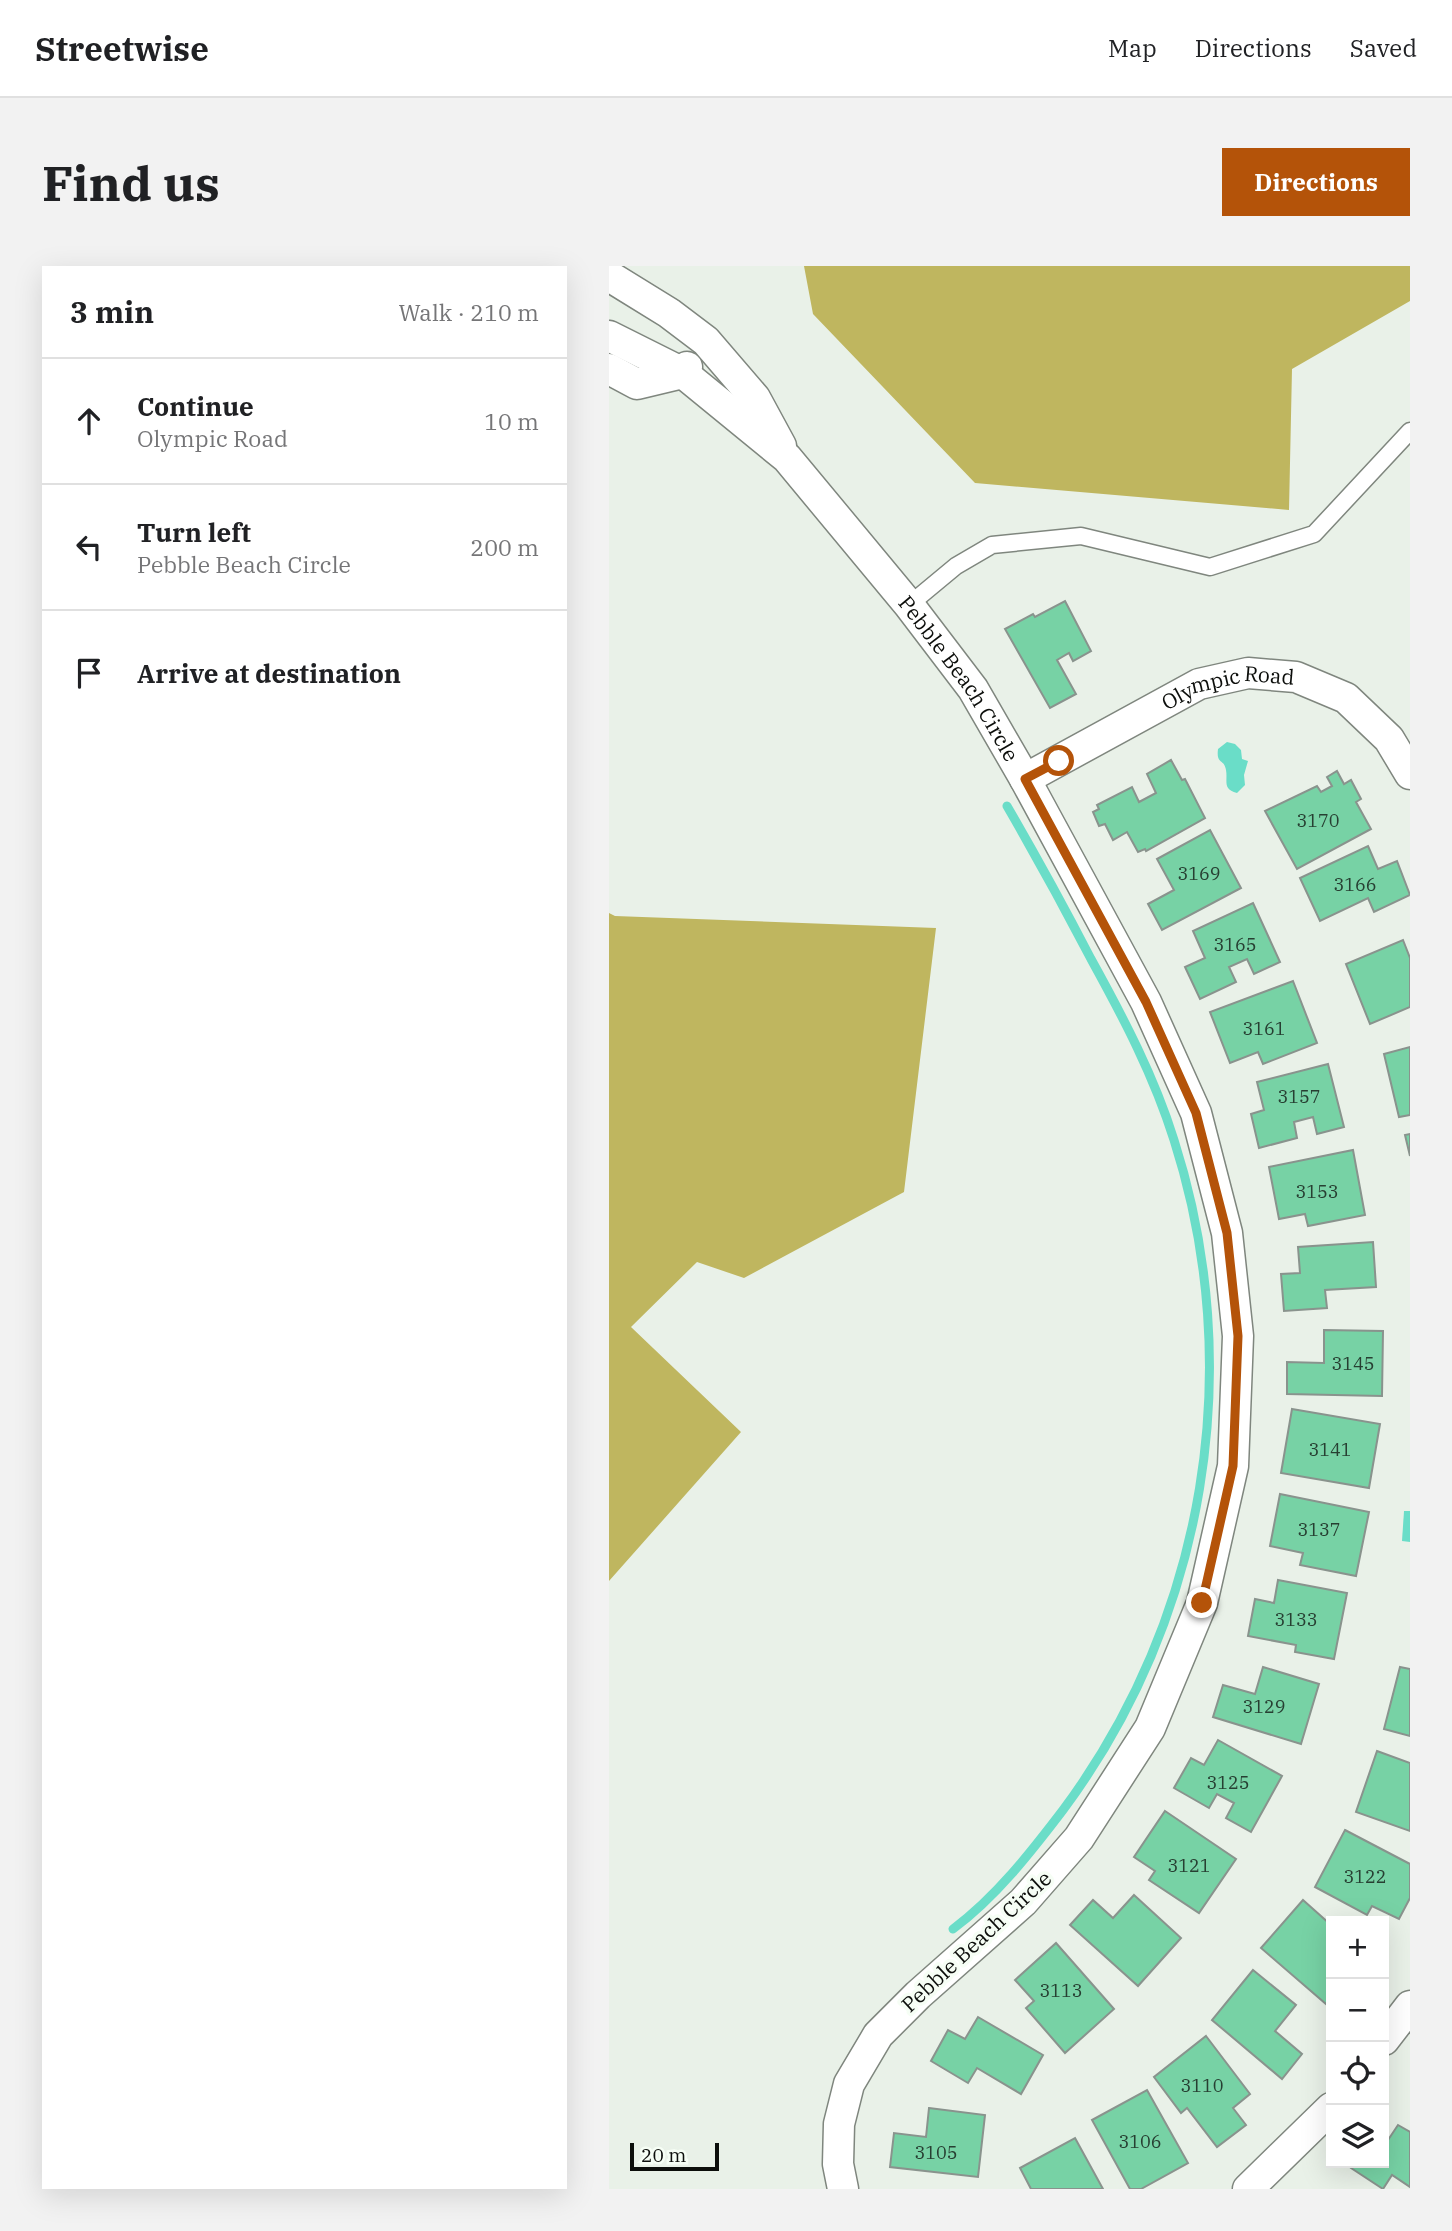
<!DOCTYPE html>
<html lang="en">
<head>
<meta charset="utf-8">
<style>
  :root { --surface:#fff; --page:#f2f2f2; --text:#202124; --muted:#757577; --line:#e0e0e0; --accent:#b45309 }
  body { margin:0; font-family:"IBM Plex Serif",serif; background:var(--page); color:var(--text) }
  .controls { position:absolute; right:21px; bottom:21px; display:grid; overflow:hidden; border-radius:0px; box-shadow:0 7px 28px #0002 }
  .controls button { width:63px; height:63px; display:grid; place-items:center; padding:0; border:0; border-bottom:2px solid var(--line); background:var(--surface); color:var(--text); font:35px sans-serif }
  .scale { position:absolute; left:21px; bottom:18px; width:89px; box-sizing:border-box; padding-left:7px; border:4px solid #0c0e0b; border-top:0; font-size:19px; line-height:24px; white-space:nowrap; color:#0c0e0b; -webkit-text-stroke:5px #f6fef5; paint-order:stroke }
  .stop { position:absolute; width:21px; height:21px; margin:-16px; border:5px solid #b45309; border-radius:50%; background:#fff }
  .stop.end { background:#b45309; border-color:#fff; box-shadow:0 2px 7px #0008 }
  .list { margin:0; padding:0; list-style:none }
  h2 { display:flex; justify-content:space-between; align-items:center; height:91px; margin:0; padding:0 28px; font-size:30px }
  h2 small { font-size:23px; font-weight:400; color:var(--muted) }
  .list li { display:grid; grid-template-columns:46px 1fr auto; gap:21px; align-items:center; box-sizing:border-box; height:126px; padding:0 28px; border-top:2px solid var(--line) }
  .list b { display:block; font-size:26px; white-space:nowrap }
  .list p { margin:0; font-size:23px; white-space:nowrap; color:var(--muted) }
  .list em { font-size:23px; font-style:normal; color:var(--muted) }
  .icon { flex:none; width:38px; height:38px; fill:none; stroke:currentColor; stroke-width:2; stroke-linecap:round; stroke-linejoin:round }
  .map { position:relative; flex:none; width:801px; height:1923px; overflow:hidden; border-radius:0px }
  header { display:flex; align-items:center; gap:42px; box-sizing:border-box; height:98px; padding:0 35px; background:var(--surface); border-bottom:2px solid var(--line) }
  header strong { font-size:33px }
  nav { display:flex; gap:38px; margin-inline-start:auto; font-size:24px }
  .intro { display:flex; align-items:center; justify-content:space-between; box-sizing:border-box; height:168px; padding:0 42px }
  h1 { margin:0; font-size:49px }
  .button { padding:18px 32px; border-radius:0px; background:var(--accent); color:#fff; font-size:24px; font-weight:700 }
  main { display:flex; gap:42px; padding:0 42px }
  aside { flex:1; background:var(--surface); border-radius:0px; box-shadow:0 7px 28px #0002 }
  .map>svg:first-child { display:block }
</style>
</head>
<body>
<header>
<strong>Streetwise</strong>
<nav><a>Map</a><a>Directions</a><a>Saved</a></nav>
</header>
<div class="intro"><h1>Find us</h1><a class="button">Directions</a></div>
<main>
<aside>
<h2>3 min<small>Walk · 210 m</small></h2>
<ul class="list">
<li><svg class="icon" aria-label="ahead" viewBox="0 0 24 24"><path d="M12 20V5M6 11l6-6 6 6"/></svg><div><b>Continue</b><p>Olympic Road</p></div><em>10 m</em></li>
<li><svg class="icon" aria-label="left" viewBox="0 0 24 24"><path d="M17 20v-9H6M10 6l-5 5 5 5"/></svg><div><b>Turn left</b><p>Pebble Beach Circle</p></div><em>200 m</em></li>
<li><svg class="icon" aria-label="arrive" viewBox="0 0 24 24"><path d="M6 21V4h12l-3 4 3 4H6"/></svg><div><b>Arrive at destination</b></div></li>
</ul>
</aside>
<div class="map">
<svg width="801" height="1923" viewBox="0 0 801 1923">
  <rect width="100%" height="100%" fill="#e9f1e8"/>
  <!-- forest -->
  <g fill="#bfb65f">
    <polygon points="195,0 801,0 801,35 683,103 680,244 366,217 204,48"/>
    <polygon points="0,647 6,650 327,662 295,926 135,1012 88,996 22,1061 132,1166 0,1315"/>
  </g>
  <!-- water -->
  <g fill="#6addc8">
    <path d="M618 476 626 478 632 484 633 493 639 495 635 509 636 519 628 527C613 523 619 515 617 504 615 492 607 499 609 483Z"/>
    <polygon points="795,1245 801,1245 801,1276 793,1275"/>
  </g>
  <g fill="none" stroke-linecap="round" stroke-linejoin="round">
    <!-- stream -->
    <path stroke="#6addc8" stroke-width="9" d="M344 1663C387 1631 422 1586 454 1544 597 1352 638 1102 565 874 545 810 514 751 482 693 455 641 427 590 398 540"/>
  </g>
  <!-- building -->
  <g fill="#77d2a5" stroke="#89938d" stroke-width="2">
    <polygon points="456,335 482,385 464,395 460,387 448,394 467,428 441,442 396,363 424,348 426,351"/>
    <polygon points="562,494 573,514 576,513 596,552 537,585 536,583 529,586 518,566 504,574 496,558 490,560 484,546 490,543 488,539 523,521 530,536 547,527 538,508"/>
    <polygon points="728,505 735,518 742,514 752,533 747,536 762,563 688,603 656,545 708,520 712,526 723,520 718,511"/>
    <polygon points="601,564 632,622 553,664 539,638 565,624 548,593"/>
    <polygon points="759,580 769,603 788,595 801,629 765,646 759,632 711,655 691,612"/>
    <polygon points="644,637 671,696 645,708 638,693 620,701 627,716 591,733 576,701 596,692 584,665"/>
    <polygon points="794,674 801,692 801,741 761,758 737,698"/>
    <polygon points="684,715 708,777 654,798 649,786 621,797 601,746"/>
    <polygon points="801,781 801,849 790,851 775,788"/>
    <polygon points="719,798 735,861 708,868 704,851 685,856 688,872 650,882 642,848 655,844 648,816"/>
    <polygon points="801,868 801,890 796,869"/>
    <polygon points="744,884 756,949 699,960 696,948 670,953 660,901"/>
    <polygon points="764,976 767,1021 716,1024 718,1042 675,1045 672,1008 691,1007 689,981"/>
    <polygon points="715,1064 774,1065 773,1130 678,1128 678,1096 715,1097"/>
    <polygon points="683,1143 771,1158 760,1222 672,1207"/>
    <polygon points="671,1228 760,1246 747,1310 691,1299 694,1287 661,1280"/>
    <polygon points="669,1314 738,1327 725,1393 686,1386 687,1379 639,1370 646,1333 665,1337"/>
    <polygon points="654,1401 710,1418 692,1478 604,1451 614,1419 646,1428"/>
    <polygon points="791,1401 801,1403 801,1470 775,1463"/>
    <polygon points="609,1474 673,1510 642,1566 617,1552 625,1537 608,1528 600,1542 565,1522 582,1492 595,1499"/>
    <polygon points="768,1485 801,1497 801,1565 747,1546"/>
    <polygon points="556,1545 627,1593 590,1647 540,1614 546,1605 525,1591"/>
    <polygon points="736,1564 801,1598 801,1632 790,1653 763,1640 758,1649 706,1621"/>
    <polygon points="525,1629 572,1672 529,1720 461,1659 484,1634 504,1652"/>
    <polygon points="694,1634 722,1659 722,1732 717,1738 652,1682"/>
    <polygon points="447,1677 505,1743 456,1787 417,1742 425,1735 406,1714"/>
    <polygon points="644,1704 687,1739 666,1765 693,1788 673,1813 603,1754"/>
    <polygon points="369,1751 434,1789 412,1828 368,1802 359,1817 322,1795 339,1764 356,1773"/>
    <polygon points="597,1770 641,1828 624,1842 637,1859 608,1881 578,1842 572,1847 545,1811"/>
    <polygon points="538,1824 579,1897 532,1923 521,1923 483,1854"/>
    <polygon points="320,1842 376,1849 369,1911 281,1901 285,1867 317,1871"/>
    <polygon points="789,1859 801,1866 801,1921 783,1909 774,1923 742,1902 745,1897 775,1897 775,1880"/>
    <polygon points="466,1872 494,1923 422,1923 411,1902"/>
  </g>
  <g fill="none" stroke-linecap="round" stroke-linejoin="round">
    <!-- service casing -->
    <g stroke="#7f867e" stroke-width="19">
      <polyline id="service" points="300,339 347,300 383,279 472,270 601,301 705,268 801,165"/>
    </g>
    <!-- minor casing -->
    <g stroke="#7f867e" stroke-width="33">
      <g id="minor">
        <polyline points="0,10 60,47 97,75 146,132 172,180"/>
        <path id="s1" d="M0 70 74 107 178 192 300 339 364 423 416 513 537 736 587 847 618 967 629 1070 624 1200 593 1337 541 1462 470 1572 414 1636 309 1729 269 1769 240 1818 230 1858 229 1898 234 1923"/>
        <polyline points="0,103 28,118 74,107 78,101"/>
        <path id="s2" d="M416 513 590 418 639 407 687 411 737 432 780 473 801 508"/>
        <polyline points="775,1774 801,1740"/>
        <polyline points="639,1923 722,1842"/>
      </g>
    </g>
    <!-- service -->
    <use href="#service" stroke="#fff" stroke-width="16"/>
    <!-- minor -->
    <use href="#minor" stroke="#fff" stroke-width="30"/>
  </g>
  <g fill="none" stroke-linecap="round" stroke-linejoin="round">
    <!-- route -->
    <polyline stroke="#b45309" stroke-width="9" points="450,495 416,513 537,736 587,847 618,967 629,1070 624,1200 593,1337"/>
  </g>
  <g text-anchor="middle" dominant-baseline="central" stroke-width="7" stroke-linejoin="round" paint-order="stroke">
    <!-- number labels -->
    <g font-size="18" fill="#273f32">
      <text x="709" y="554">3170</text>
      <text x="590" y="607">3169</text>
      <text x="746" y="618">3166</text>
      <text x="626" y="678">3165</text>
      <text x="655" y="762">3161</text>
      <text x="690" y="830">3157</text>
      <text x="708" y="925">3153</text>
      <text x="744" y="1097">3145</text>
      <text x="721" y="1183">3141</text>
      <text x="710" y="1263">3137</text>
      <text x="687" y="1353">3133</text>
      <text x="655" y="1440">3129</text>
      <text x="619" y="1516">3125</text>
      <text x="580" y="1599">3121</text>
      <text x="756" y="1610">3122</text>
      <text x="452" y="1724">3113</text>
      <text x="593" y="1819">3110</text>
      <text x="531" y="1875">3106</text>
      <text x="327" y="1886">3105</text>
    </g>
    <!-- street labels -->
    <g font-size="21" fill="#0c0e0b" stroke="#f6fef5">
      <text stroke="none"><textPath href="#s1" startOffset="497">Pebble Beach Circle</textPath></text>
      <text stroke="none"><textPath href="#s2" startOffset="226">Olympic Road</textPath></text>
      <text transform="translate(367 1675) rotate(-43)">Pebble Beach Circle</text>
    </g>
  </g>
</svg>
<div class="controls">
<button>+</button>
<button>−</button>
<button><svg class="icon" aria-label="locate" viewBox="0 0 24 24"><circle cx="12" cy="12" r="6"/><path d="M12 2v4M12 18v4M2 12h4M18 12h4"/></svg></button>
<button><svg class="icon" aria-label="layers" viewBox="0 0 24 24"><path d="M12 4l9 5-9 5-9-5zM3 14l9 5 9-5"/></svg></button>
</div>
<div class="scale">20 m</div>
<div class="stop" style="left:450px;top:495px"></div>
<div class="stop end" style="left:593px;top:1337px"></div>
</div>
</main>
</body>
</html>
